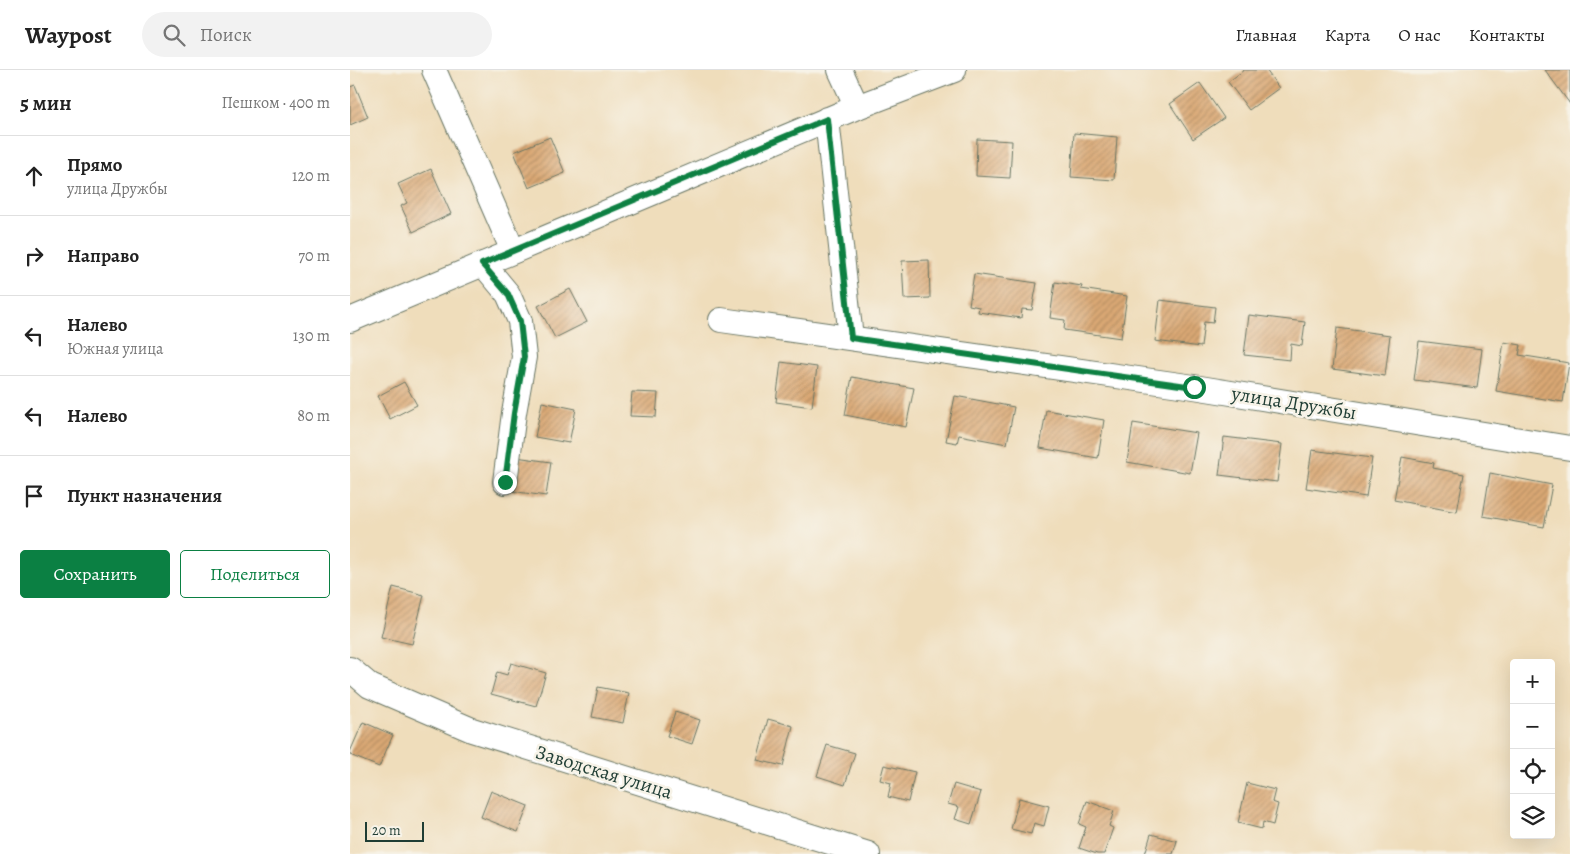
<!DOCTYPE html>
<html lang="ru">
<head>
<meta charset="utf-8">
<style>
  :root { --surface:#fff; --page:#f2f2f2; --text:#222; --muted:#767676; --line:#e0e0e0; --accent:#0b8043 }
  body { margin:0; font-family:Alegreya,serif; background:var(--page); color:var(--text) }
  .controls { position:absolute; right:15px; bottom:15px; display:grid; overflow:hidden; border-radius:5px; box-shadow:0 5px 20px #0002 }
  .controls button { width:45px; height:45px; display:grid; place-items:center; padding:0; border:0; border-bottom:1px solid var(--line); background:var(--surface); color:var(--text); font:25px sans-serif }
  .scale { position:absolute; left:15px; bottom:12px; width:59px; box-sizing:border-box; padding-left:5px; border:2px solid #1f3d34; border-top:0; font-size:14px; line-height:18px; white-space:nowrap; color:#1f3d34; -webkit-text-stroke:4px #f7f3e8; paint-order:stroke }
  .stop { position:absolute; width:15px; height:15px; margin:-11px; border:4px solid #0b8043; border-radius:50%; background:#fff }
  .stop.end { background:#0b8043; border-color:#fff; box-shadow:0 1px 5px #0008 }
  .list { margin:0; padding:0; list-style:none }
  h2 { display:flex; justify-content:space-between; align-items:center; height:65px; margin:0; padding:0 20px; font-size:21px }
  h2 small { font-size:16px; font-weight:400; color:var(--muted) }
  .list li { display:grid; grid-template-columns:32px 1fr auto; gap:15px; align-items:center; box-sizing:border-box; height:80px; padding:0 20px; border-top:1px solid var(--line) }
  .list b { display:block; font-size:19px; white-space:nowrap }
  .list p { margin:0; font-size:16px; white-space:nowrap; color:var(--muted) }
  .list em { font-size:16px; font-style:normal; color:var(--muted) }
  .actions { display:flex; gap:10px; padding:15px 20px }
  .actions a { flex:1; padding:11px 0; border:1px solid var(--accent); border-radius:5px; text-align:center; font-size:18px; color:var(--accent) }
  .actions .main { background:var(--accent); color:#fff }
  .icon { flex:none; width:28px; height:28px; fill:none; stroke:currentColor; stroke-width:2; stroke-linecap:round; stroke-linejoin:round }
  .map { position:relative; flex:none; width:1220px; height:784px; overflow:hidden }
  header { display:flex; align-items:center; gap:30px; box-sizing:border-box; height:70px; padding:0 25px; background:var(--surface); border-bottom:1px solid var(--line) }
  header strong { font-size:24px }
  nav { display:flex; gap:28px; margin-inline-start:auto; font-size:18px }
  .search { width:350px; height:45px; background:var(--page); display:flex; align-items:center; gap:12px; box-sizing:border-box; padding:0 18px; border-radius:28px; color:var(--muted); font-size:19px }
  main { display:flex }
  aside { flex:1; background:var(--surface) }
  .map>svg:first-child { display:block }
</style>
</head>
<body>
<header>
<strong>Waypost</strong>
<div class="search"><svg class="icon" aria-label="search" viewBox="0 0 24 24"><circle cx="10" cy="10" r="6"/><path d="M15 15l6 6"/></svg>Поиск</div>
<nav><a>Главная</a><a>Карта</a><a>О нас</a><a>Контакты</a></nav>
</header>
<main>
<aside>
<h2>5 мин<small>Пешком · 400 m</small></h2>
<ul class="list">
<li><svg class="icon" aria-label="ahead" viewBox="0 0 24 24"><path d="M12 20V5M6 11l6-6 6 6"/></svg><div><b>Прямо</b><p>улица Дружбы</p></div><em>120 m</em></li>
<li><svg class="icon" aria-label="right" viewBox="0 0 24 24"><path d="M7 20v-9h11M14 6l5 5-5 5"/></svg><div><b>Направо</b></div><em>70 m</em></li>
<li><svg class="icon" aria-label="left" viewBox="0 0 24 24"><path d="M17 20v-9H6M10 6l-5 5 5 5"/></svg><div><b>Налево</b><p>Южная улица</p></div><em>130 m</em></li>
<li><svg class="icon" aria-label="left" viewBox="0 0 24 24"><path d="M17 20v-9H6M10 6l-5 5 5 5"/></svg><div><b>Налево</b></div><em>80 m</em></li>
<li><svg class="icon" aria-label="arrive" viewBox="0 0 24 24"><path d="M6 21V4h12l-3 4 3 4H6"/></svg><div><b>Пункт назначения</b></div></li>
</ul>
<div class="actions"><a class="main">Сохранить</a><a>Поделиться</a></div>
</aside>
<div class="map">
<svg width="1220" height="784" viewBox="0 0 1220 784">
  <defs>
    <pattern id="building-hatch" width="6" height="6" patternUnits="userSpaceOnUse" patternTransform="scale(1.25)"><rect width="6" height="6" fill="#daa874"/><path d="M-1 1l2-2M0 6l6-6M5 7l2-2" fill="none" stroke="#b08a60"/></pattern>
  </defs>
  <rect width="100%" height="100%" fill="#f7f3e8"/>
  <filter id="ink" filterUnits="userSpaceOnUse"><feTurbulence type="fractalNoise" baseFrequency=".02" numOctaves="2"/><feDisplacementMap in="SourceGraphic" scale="10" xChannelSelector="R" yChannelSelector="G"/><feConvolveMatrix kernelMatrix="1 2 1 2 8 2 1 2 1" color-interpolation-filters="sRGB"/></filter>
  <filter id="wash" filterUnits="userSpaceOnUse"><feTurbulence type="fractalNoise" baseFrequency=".0096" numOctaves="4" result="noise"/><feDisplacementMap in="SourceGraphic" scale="20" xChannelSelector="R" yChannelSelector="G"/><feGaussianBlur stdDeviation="1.12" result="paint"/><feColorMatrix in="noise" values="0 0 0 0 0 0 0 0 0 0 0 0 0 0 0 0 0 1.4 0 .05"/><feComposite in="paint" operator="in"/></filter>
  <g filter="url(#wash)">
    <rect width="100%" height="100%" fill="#efddbb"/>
    <g id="blocks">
      <!-- building -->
      <g fill="url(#building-hatch)">
        <polygon points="894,0 916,0 929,18 899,40 878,12"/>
        <polygon points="1195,0 1220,0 1220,34"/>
        <polygon points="850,13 874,48 843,69 820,34"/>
        <polygon points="5,15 18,47 0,55 0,17"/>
        <polygon points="724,63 767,67 764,110 721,107"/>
        <polygon points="200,67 215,103 179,118 164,82"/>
        <polygon points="627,69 662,71 660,108 626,106"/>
        <polygon points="81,99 101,144 63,162 51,136 57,133 48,114"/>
        <polygon points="579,190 580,228 554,229 552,191"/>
        <polygon points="624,204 687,213 682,240 672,239 671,248 628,242 629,237 619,235"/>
        <polygon points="705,212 732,216 731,219 777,226 771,268 714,260 715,250 700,248"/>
        <polygon points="220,219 237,252 205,268 188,236"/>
        <polygon points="810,230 865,237 863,253 854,252 851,277 805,271"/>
        <polygon points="899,245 955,252 952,276 941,274 940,290 894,285"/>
        <polygon points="987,258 1040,265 1035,306 982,299"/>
        <polygon points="1069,271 1132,279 1127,318 1064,310"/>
        <polygon points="1154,272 1171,275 1169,285 1219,293 1213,332 1146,321"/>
        <polygon points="431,292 467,297 462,337 426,332"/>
        <polygon points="502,307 564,318 556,357 495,345"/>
        <polygon points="54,312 67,335 40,349 28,326"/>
        <polygon points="282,322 308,323 306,347 280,346"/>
        <polygon points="605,326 664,337 657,374 609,365 607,373 596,371"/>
        <polygon points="192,332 226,339 219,373 185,367"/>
        <polygon points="696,340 754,350 748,388 690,378"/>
        <polygon points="783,353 847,363 840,403 777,392"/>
        <polygon points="874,367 932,374 927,412 869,405"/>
        <polygon points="962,380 1022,388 1016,427 956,418"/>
        <polygon points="166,387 201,392 196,426 161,421"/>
        <polygon points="1052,387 1084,393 1083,398 1114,404 1107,442 1044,430"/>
        <polygon points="1140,403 1202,415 1194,457 1133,446"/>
        <polygon points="43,517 74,525 62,574 31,567"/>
        <polygon points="161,593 196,603 186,636 141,624 147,602 157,605"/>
        <polygon points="248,617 279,623 273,653 242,647"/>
        <polygon points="325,642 350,650 342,674 317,666"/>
        <polygon points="418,649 443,656 433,696 407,690"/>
        <polygon points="13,652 43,665 29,697 0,685 0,682"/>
        <polygon points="477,675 505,683 495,715 467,706"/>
        <polygon points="534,695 565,702 558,732 538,727 541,713 530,710"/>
        <polygon points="897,713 925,720 922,732 928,734 923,755 913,752 912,759 888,753"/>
        <polygon points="604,714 631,722 621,754 605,749 609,737 598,734"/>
        <polygon points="141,721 178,736 168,762 131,747"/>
        <polygon points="669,728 699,736 694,756 684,753 681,764 661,759"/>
        <polygon points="737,731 764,741 759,756 763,758 754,784 747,784 729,778 736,757 729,754"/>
        <polygon points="801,764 827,771 823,784 795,784"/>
      </g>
    </g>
  </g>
  <g filter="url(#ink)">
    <use href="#blocks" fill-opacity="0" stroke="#687563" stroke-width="1"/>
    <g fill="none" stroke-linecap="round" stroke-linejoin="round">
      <!-- minor casing -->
      <g stroke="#687563" stroke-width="26">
        <g id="minor">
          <polyline points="84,0 163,181"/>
          <polyline points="490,0 507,37"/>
          <polyline points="477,49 501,268"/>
          <polyline points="133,194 158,224 170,251 174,287 164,343 155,412"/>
          <polyline points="0,250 507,37 604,0"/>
          <polyline points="371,250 844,317 1220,378"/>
          <polyline points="0,599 20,616 122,660 518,784"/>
        </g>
      </g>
      <!-- minor -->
      <use href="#minor" stroke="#fff" stroke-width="24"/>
    </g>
  </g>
  <g fill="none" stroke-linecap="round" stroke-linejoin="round" filter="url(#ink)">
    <!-- route -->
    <polyline stroke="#0b8043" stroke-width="6" points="155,412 164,343 174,287 170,251 158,224 132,194 477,49 501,268 844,317"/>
  </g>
  <g text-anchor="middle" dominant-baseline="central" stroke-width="5" stroke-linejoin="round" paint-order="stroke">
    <!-- street labels -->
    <g font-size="20" fill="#1f3d34" stroke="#f7f3e8">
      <text transform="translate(944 333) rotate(9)">улица Дружбы</text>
      <text transform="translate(254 702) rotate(17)">Заводская улица</text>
    </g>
  </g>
</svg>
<div class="controls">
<button>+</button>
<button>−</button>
<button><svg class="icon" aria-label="locate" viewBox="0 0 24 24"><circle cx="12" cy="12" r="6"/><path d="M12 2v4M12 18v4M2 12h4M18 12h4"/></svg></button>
<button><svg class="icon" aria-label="layers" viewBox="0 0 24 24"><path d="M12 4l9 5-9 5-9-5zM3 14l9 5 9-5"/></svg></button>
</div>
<div class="scale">20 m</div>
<div class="stop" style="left:844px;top:317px"></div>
<div class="stop end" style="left:155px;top:412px"></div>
</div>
</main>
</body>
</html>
